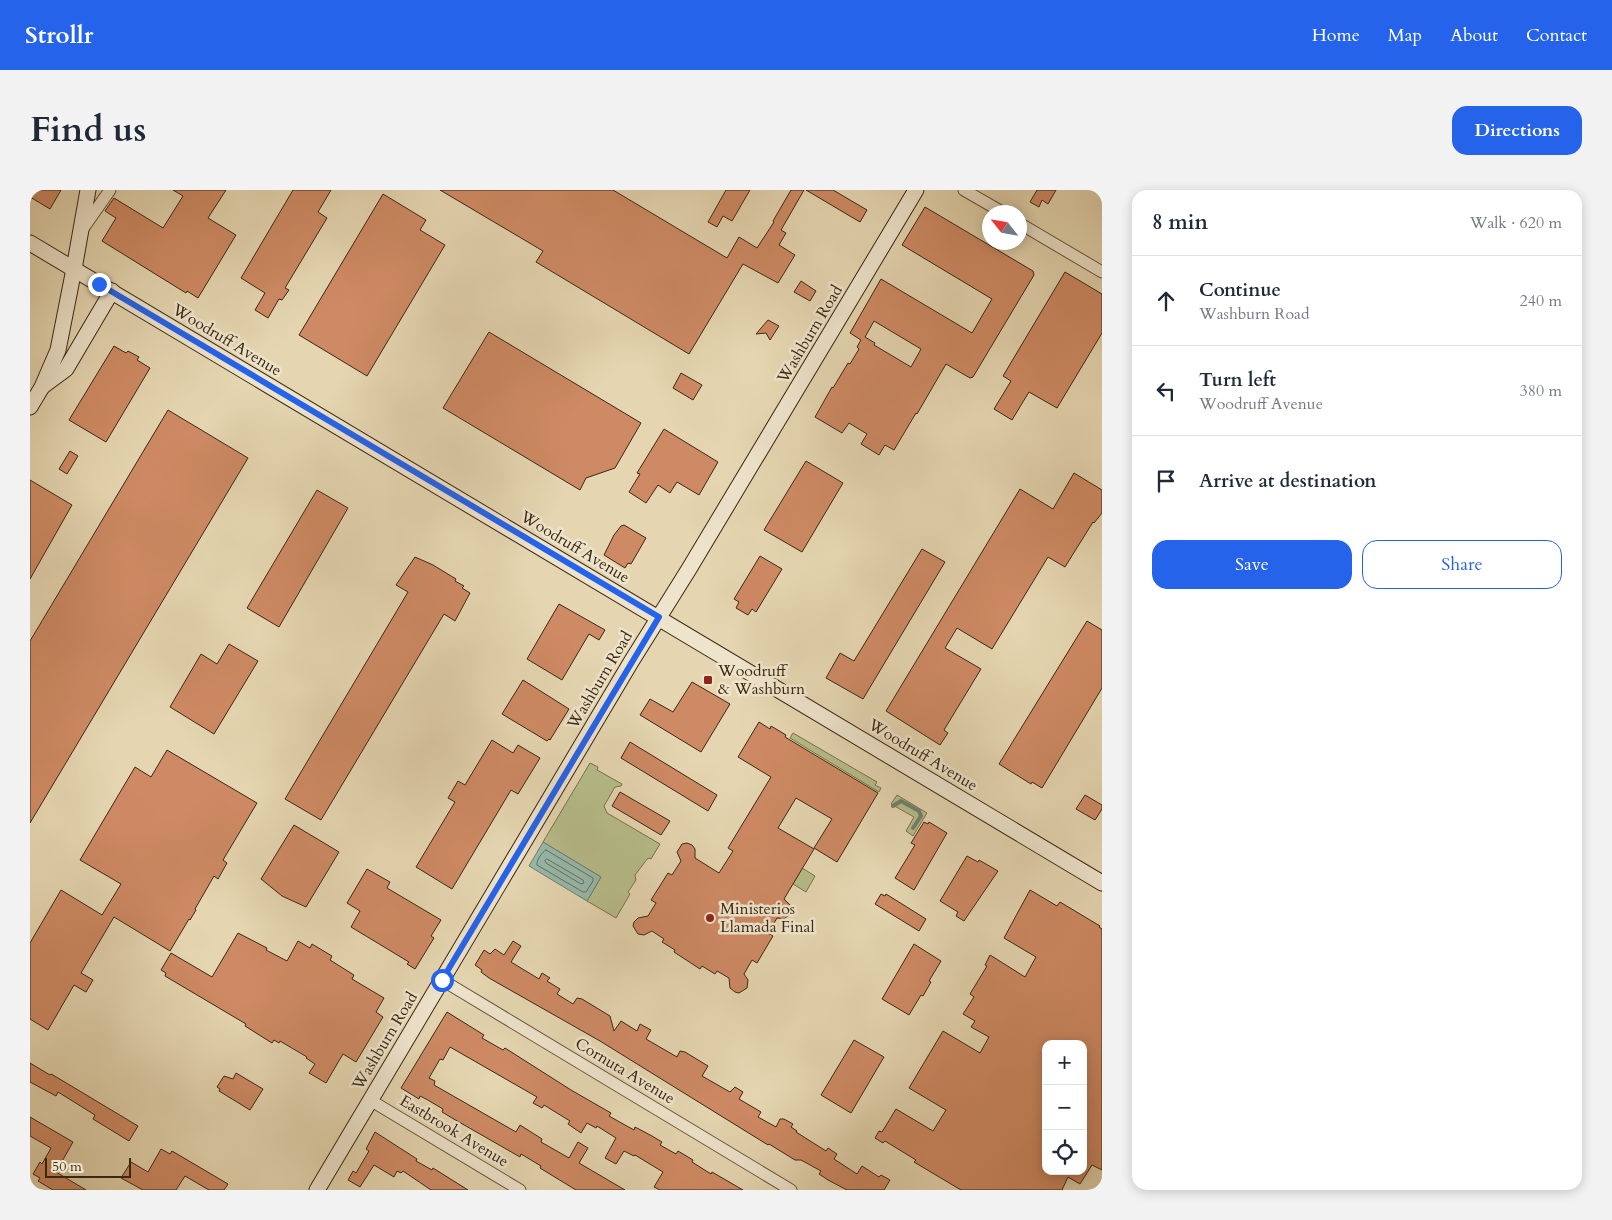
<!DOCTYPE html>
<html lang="en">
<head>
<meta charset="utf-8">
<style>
  :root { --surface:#fff; --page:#f2f2f3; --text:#1f2937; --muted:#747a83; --line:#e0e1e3; --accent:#2563eb }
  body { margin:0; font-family:Cardo,serif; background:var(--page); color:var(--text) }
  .controls { position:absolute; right:15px; bottom:15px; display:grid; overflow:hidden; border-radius:10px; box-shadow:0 2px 12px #0003 }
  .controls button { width:45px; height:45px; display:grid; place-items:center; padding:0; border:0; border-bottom:1px solid var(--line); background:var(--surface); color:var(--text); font:25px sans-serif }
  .compass { position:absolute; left:952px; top:15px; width:45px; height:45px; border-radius:50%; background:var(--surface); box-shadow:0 2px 12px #0003; rotate:301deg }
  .scale { position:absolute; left:15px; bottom:12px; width:86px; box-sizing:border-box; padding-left:5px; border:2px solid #3b2811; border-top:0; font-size:14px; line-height:18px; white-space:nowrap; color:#3b2811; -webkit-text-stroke:4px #eee4cc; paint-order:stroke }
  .stop { position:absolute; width:15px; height:15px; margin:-11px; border:4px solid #2563eb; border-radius:50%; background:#fff }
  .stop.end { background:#2563eb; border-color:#fff; box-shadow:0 1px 5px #0008 }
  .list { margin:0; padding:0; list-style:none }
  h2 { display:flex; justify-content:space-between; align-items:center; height:65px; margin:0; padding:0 20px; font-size:21px }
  h2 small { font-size:16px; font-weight:400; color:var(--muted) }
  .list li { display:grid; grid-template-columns:32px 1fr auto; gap:15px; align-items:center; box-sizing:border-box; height:90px; padding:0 20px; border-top:1px solid var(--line) }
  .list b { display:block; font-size:19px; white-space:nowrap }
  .list p { margin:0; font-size:16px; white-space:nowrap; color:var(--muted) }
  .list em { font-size:16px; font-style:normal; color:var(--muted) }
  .actions { display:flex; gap:10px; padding:15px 20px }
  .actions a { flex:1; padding:11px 0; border:1px solid var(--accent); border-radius:15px; text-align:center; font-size:18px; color:var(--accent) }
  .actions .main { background:var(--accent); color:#fff }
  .icon { flex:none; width:28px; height:28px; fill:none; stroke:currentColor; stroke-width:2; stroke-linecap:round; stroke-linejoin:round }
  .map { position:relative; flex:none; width:1072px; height:1000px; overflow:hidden; border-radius:15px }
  header { display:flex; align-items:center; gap:30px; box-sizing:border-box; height:70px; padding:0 25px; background:var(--accent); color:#fff }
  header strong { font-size:24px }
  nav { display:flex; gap:28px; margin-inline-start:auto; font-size:18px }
  .intro { display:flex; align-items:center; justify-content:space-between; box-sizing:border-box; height:120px; padding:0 30px }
  h1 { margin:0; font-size:35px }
  .button { padding:12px 22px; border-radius:15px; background:var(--accent); color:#fff; font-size:18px; font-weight:700 }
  main { display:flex; gap:30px; padding:0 30px }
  aside { flex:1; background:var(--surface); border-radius:15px; box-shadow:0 2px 12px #0003 }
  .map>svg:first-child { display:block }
</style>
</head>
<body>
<header>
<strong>Strollr</strong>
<nav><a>Home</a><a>Map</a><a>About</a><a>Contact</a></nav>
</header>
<div class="intro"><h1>Find us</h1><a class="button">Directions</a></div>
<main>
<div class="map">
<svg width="1072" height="1000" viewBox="0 0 1072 1000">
  <rect width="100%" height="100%" fill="#e5d6b1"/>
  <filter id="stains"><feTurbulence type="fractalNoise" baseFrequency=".004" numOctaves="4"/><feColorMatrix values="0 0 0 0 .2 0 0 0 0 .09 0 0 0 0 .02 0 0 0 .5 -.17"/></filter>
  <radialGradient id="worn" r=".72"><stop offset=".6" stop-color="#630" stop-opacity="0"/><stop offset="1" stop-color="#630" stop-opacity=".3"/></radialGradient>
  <!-- green -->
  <g fill="#b6bd8a" stroke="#78724e">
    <polygon points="763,543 847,592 845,595 851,598 849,602 760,548"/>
    <polygon points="560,573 568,577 567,580 592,594 591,596 585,597 574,616 577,623 630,654 621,669 618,668 605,685 606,690 598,702 600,704 586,728 557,711 571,687 513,652"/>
    <polygon points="867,605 897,623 883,646 876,641 884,627 861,614"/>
    <polygon points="772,678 785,686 776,702 763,694"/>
  </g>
  <!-- water -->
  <polygon fill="#96b9ac" stroke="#727f6e" points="513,652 571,687 557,711 499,676"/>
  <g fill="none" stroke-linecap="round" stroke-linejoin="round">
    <!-- shore -->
    <g stroke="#68705e" stroke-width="1">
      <path d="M516 660 563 688V691L556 702H553L507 675C506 671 512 662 516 660Z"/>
      <polygon points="517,669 553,690 554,693 551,694 516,673 515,671"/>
    </g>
    <!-- stream -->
    <polyline stroke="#727f6e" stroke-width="4" points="863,616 871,611 889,621 891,626 883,638"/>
  </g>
  <!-- building -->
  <g fill="#ce8a64" stroke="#3b2811" fill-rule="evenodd">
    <polygon points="0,0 31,0 20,19 0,7"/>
    <polygon points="143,0 196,0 178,28 206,45 168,108 157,101 156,103 72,51 86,28 75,21 84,8 133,38 153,6"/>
    <polygon points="263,0 301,0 288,22 297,28 255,98 259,100 252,110 249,109 238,128 225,120 235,103 211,88"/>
    <polygon points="410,0 583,0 697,68 709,47 727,58 744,32 743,31 761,0 774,0 751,40 756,43 749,55 765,65 748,93 713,74 659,164 506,72 513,61"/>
    <polygon points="696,0 720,0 702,31 693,26 687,37 678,32"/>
    <polygon points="776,0 803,0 837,20 830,32"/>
    <polygon points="1007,0 1026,0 1018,14 1012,10 1009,17 1000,12"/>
    <polygon points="353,4 396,30 390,40 415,55 337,186 269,145"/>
    <path d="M895 17 1003 81 1004 85 943 187 940 188 916 174 887 224 886 223 864 260 855 255 849 265 831 254 837 244 819 233 812 243 785 227 802 197 803 198 818 173 820 174 829 159 827 157 831 150 820 143 851 89 942 143 962 109 872 55ZM844 131 891 159 881 177 844 155 845 153 835 147Z"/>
    <polygon points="1035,82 1072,104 1072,143 1027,218 999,202 982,230 964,219 981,191 973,186"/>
    <polygon points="771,91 786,101 780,111 764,102"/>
    <polygon points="738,130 749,136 740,150 736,143 726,144"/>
    <polygon points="459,142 611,233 585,278 556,288 550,300 413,218"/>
    <polygon points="84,156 96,163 98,161 109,167 107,170 120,178 76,252 39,230"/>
    <polygon points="651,183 672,195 663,210 643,198"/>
    <polygon points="138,220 218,268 0,633 0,451"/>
    <polygon points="634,239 688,272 669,305 647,292 640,303 628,295 616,313 599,302 610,284 607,283"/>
    <polygon points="40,261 48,266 37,284 29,279"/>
    <polygon points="776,271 813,293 772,362 734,340"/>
    <polygon points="1044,283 1072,300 1072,323 1064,333 1063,332 1035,377 1018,367 962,459 927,438 915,458 951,479 914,540 918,543 910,555 856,521 990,299 1023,319"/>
    <polygon points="0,290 42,315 0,389"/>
    <polygon points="287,300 318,318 249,437 217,418"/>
    <polygon points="594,335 616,348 601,374 598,373 595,378 574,365 584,345 591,336"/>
    <polygon points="892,359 915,372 833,509 796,488 810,463 824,471"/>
    <polygon points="730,366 752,379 726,422 722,419 718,425 706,418 709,412 704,409"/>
    <polygon points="385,367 403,375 426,389 425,391 434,396 432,398 440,403 425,431 414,424 291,630 255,609 378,402 366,395"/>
    <polygon points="529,414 575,440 569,450 559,444 532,490 497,469"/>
    <polygon points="1057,431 1072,440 1072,498 1012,598 1002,592 1001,594 969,574"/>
    <polygon points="199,454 228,471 184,544 140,517 171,464 187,474"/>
    <polygon points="493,490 539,519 520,550 519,549 517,551 472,524"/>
    <polygon points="662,492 700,514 671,562 610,525 620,509 643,522"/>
    <polygon points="729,532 740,539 741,536 756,545 755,547 848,603 807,672 784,658 802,629 766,608 748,638 784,659 754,709 761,716 761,723 754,729 747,728 738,743 743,746 727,773 722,770 714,784 718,790 717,798 709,803 705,802 700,798 699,788 687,781 685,784 672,776 670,779 644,762 645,760 632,752 634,749 622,741 614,745 608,744 603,736 604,732 608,728 618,726 626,713 621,710 638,683 642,685 651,671 647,662 652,654 657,653 662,655 665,659 665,668 689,683 703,661 698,658 741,587 708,567"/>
    <polygon points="462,550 483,563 488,555 510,568 488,604 481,600 422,699 386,677 425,612 418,608 428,591 435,595"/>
    <polygon points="600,552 687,605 678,621 591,568"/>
    <polygon points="137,560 227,613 193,670 197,673 188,689 184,686 165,719 166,720 160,730 159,729 140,761 84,727 51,783 63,790 56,802 44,795 18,840 0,829 0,753 31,700 72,725 91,694 50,670 105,577 121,587"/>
    <polygon points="590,602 640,631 631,645 582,616"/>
    <polygon points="1055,605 1072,615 1072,619 1065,630 1046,619"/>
    <polygon points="894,632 898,634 899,632 917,643 884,700 865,688 885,655 881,653"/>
    <polygon points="264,635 309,662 276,717 252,706 231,689"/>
    <polygon points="937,666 948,672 949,670 968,681 934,731 926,726 928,722 910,711"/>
    <polygon points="337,679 360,692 357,698 411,730 401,746 404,748 385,779 377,774 379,772 321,737 330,721 317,713"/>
    <path d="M1000 700 1027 716 1030 712 1070 736 1069 737 1072 739V980L1062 975 1050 994 1038 987 1032 1000H931L884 972 886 970 855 951 853 953 845 948 849 941 852 942 866 919 903 941 916 920 879 898 913 841 950 863 959 847 941 837 945 831 933 824 944 807 940 804 957 776 955 775 960 765 995 787 1006 767 974 748ZM1016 854H1053V981H1016Z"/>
    <polygon points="851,704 855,706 856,704 896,729 889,741 845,714"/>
    <polygon points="208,743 237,758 236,760 257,771 268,751 280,758 282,754 302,766 300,770 324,785 322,789 354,808 346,822 353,827 326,872 313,864 296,893 279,883 285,874 276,868 277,867 250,851 249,853 244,850 242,853 215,836 216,834 135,786 136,783 131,780 141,763 182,787"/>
    <polygon points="483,751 491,756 481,772 509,789 512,783 520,788 517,791 530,799 527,804 543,814 547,808 552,809 580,826 584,841 591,831 607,841 610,834 621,840 616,849 647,867 650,861 655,862 678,876 672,886 700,902 705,897 713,902 709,909 731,922 728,927 746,937 750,929 754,929 763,934 761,937 767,941 766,942 796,961 798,958 807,964 804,969 827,984 832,976 849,987 851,985 860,990 854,1000 817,1000 798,990 789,984 791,981 771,970 765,970 739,954 738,955 570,851 459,788 451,782 452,780 445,775 454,760 460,764 465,759 474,765"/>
    <polygon points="884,754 911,771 899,791 901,792 893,806 891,805 879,825 852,809"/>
    <polygon points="417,822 454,845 452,848 473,860 475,858 541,900 581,923 579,926 595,935 604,940 605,937 622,946 632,952 630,955 646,964 648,961 663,970 662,972 681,984 682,982 713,1000 630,1000 624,997 633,982 605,965 604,966 594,961 586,974 575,968 586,948 567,936 566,938 557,933 551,943 538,934 540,931 514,915 512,918 503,913 507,907 420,857 413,870 410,869 399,888 405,891 404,895 486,942 490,935 512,949 511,952 539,968 548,952 558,958 549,973 595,1000 546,1000 510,978 511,976 491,964 490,967 422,928 412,922 413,919 396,909 390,906 389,909 371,898"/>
    <polygon points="824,850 854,867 821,923 791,905"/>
    <polygon points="0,873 20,885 21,884 28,888 108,936 99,951 63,929 65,925 28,902 26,906 0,892"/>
    <polygon points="206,883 233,899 220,920 189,901 190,899 187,897 194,886 203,889"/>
    <polygon points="0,927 43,952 26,982 56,1000 23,1000 8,991 10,988 3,984 10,972 12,974 21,958 0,946"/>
    <polygon points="345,942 387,969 386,971 402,980 403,978 438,1000 401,1000 373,981 371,983 367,981 364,987 344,975 330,997 318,990 323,981 326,983 339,961 336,959"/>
    <polygon points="131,959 140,964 142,961 198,994 194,1000 179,1000 155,986 146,1000 113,1000 91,988 101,972 118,982"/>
  </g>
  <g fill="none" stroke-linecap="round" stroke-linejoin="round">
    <!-- street casing -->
    <g stroke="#665439" stroke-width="13">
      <g id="street">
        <polyline points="934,0 972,22"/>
        <polyline points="989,33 1072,82"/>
        <polyline points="52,40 80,0"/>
        <polyline points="412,790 761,1000"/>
        <polyline points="340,910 490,1000"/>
      </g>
    </g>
    <!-- secondary casing -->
    <g stroke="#3b2811" stroke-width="17">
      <g id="secondary">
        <polyline points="0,53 1072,693"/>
        <polyline points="13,196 36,179 82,101"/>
        <polyline points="0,217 12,197 28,160 44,79 58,0"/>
        <polyline points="287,1000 601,472 659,379 886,0"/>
      </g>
    </g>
    <!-- street -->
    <use href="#street" stroke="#eee4cc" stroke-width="11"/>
    <!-- secondary -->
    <use href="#secondary" stroke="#eee4cc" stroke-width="15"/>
  </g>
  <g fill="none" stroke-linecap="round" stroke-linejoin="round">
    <!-- route -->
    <polyline stroke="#2563eb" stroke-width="6" points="69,94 629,427 412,790"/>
  </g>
  <!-- markers -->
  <g fill="#8f2418" stroke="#eee4cc" stroke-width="2">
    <rect x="673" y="485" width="10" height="10" rx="2.5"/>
    <circle cx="680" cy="728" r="5"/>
  </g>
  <g text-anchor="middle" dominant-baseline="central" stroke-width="5" stroke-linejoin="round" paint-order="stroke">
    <!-- street labels -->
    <g font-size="16" fill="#3b2811" stroke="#eee4cc">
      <text transform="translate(780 144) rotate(-59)">Washburn Road</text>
      <text transform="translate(197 150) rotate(31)">Woodruff Avenue</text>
      <text transform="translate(545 357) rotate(31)">Woodruff Avenue</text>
      <text transform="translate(570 490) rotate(-59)">Washburn Road</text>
      <text transform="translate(893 565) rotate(31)">Woodruff Avenue</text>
      <text transform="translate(355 851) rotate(-59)">Washburn Road</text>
      <text transform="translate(595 881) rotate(31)">Cornuta Avenue</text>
      <text transform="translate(424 941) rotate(31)">Eastbrook Avenue</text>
    </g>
    <!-- poi labels -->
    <g font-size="16" fill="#3b2811" stroke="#eee4cc" text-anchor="start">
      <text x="688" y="481">Woodruff<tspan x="688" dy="18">&amp; Washburn</tspan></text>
      <text x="690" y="719">Ministerios<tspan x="690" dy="18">Llamada Final</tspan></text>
    </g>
  </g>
  <rect width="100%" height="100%" filter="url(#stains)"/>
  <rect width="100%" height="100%" fill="url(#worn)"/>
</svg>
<div class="controls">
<button>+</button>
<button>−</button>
<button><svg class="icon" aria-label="locate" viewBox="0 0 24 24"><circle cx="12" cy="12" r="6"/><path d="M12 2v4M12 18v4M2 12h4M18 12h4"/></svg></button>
</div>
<svg class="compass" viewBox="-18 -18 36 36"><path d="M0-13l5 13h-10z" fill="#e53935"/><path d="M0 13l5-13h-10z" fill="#747a83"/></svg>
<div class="scale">50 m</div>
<div class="stop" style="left:412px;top:790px"></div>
<div class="stop end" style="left:69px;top:94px"></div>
</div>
<aside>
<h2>8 min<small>Walk · 620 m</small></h2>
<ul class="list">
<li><svg class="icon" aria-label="ahead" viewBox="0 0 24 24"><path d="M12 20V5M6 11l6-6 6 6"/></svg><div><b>Continue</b><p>Washburn Road</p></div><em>240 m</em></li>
<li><svg class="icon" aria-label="left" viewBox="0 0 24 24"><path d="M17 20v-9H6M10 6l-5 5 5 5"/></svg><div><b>Turn left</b><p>Woodruff Avenue</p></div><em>380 m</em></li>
<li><svg class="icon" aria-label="arrive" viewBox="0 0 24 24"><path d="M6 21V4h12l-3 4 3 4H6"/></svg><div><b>Arrive at destination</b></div></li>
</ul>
<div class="actions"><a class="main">Save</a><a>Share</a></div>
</aside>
</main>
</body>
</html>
